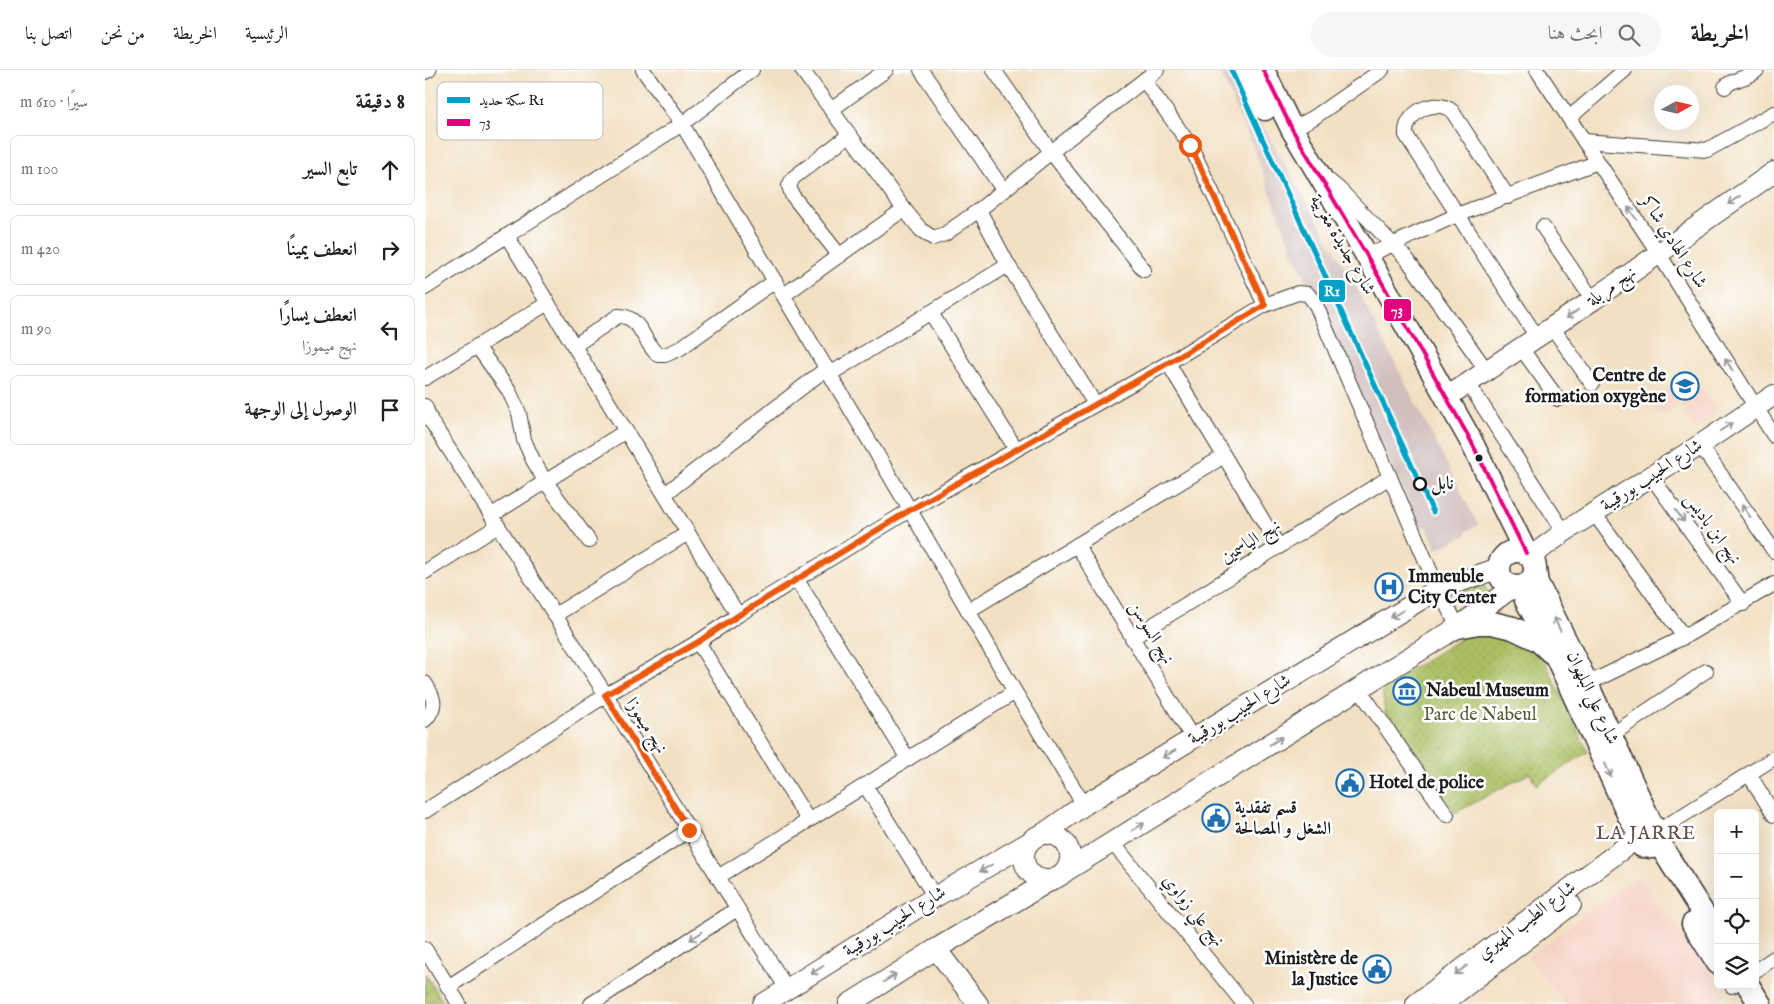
<!DOCTYPE html>
<html lang="ar">
<head>
<meta charset="utf-8">
<style>
  :root { --surface:#fff; --page:#f6f6f6; --text:#202124; --muted:#757577; --line:#e0e0e0 }
  body { margin:0; font-family:"IM FELL English",Amiri,serif; background:var(--page); color:var(--text); direction:rtl }
  .controls { position:absolute; right:15px; bottom:15px; display:grid; overflow:hidden; border-radius:8px; box-shadow:0 5px 20px #0002 }
  .controls button { width:45px; height:45px; display:grid; place-items:center; padding:0; border:0; border-bottom:1px solid var(--line); background:var(--surface); color:var(--text); font:25px sans-serif }
  .compass { position:absolute; left:1229px; top:15px; width:45px; height:45px; border-radius:50%; background:var(--surface); box-shadow:0 5px 20px #0002; rotate:82deg }
  .stop { position:absolute; width:15px; height:15px; margin:-11px; border:4px solid #ea580c; border-radius:50%; background:#fff }
  .stop.end { background:#ea580c; border-color:#fff; box-shadow:0 1px 5px #0008 }
  .list { margin:0; padding:0; list-style:none }
  h2 { display:flex; justify-content:space-between; align-items:center; height:65px; margin:0; padding:0 20px; font-size:21px }
  h2 small { font-size:16px; font-weight:400; color:var(--muted) }
  .list li { display:grid; grid-template-columns:32px 1fr auto; gap:15px; align-items:center; box-sizing:border-box; height:70px; margin:0 10px 10px; padding:0 10px; border:1px solid var(--line); border-radius:8px }
  .list b { display:block; font-size:19px; white-space:nowrap }
  .list p { margin:0; font-size:16px; white-space:nowrap; color:var(--muted) }
  .list em { font-size:16px; font-style:normal; color:var(--muted) }
  .icon { flex:none; width:28px; height:28px; fill:none; stroke:currentColor; stroke-width:2; stroke-linecap:round; stroke-linejoin:round }
  .map { position:relative; flex:none; width:1349px; height:934px; overflow:hidden; direction:ltr }
  header { display:flex; align-items:center; gap:30px; box-sizing:border-box; height:70px; padding:0 25px; background:var(--surface); border-bottom:1px solid var(--line) }
  header strong { font-size:24px }
  nav { display:flex; gap:28px; margin-inline-start:auto; font-size:18px }
  .search { width:350px; height:45px; background:var(--page); display:flex; align-items:center; gap:12px; box-sizing:border-box; padding:0 18px; border-radius:28px; color:var(--muted); font-size:19px }
  main { display:flex }
  aside { flex:1; background:var(--surface) }
  .map>svg:first-child { display:block }
</style>
</head>
<body>
<header>
<strong>الخريطة</strong>
<div class="search"><svg class="icon" aria-label="search" viewBox="0 0 24 24"><circle cx="10" cy="10" r="6"/><path d="M15 15l6 6"/></svg>ابحث هنا</div>
<nav><a>الرئيسية</a><a>الخريطة</a><a>من نحن</a><a>اتصل بنا</a></nav>
</header>
<main>
<div class="map">
<svg width="1349" height="934" viewBox="0 0 1349 934">
  <defs>
    <pattern id="park-dots" width="8" height="8" patternUnits="userSpaceOnUse" patternTransform="scale(1.25)"><rect width="8" height="8" fill="#aabe62"/><path d="M2 2h.1M6 6h.1" fill="none" stroke="#92a354" stroke-width="1.8" stroke-linecap="round"/></pattern>
    <pattern id="garden-furrows" width="10" height="10" patternUnits="userSpaceOnUse" patternTransform="scale(1.25)"><rect width="10" height="10" fill="#aabe62"/><path d="M-1 1l2-2M0 10L10 0M9 11l2-2" fill="none" stroke="#92a354"/></pattern>
  </defs>
  <rect width="100%" height="100%" fill="#fff"/>
  <filter id="ink" filterUnits="userSpaceOnUse"><feTurbulence type="fractalNoise" baseFrequency=".02" numOctaves="2"/><feDisplacementMap in="SourceGraphic" scale="10" xChannelSelector="R" yChannelSelector="G"/><feConvolveMatrix kernelMatrix="1 2 1 2 8 2 1 2 1" color-interpolation-filters="sRGB"/></filter>
  <filter id="wash" filterUnits="userSpaceOnUse"><feTurbulence type="fractalNoise" baseFrequency=".0096" numOctaves="4" result="noise"/><feDisplacementMap in="SourceGraphic" scale="20" xChannelSelector="R" yChannelSelector="G"/><feGaussianBlur stdDeviation="1.12" result="paint"/><feColorMatrix in="noise" values="0 0 0 0 0 0 0 0 0 0 0 0 0 0 0 0 0 1.4 0 .05"/><feComposite in="paint" operator="in"/></filter>
  <g filter="url(#wash)">
    <rect width="100%" height="100%" fill="#f2e0c2"/>
    <!-- built -->
    <g fill="#f6d2c4">
      <polygon points="1264,302 1292,341 1270,356 1255,334 1236,347 1225,331"/>
      <polygon points="1213,805 1300,924 1286,934 1139,934 1103,887"/>
    </g>
    <!-- industrial -->
    <polygon fill="#d1bfbe" points="794,0 812,0 831,44 933,221 1053,455 1041,461 1042,465 1012,479 1001,456 996,458 867,180 831,84"/>
    <!-- park -->
    <polygon fill="url(#park-dots)" stroke="#636d3f" points="1056,562 1077,564 1097,572 1117,585 1163,682 1111,715 1105,703 1030,743 960,643 957,618 1041,565"/>
    <!-- garden -->
    <g fill="url(#garden-furrows)" stroke="#636d3f">
      <polygon points="1055,508 1064,524 1039,541 1030,522"/>
      <polygon points="0,903 19,934 0,934"/>
    </g>
  </g>
  <g filter="url(#ink)">
    <g fill="none" stroke-linecap="round" stroke-linejoin="round">
      <!-- street casing -->
      <g stroke="#3c3935" stroke-width="16">
        <g id="street">
          <polyline points="218,0 257,54 485,440 590,622 659,735"/>
          <polyline points="377,0 479,139 496,160 508,168 520,164 554,140 626,82 732,0"/>
          <polyline points="496,0 579,121"/>
          <polyline points="569,0 626,82 719,200"/>
          <polyline points="1112,0 1234,184 1349,366"/>
          <polyline points="0,2 4,0"/>
          <polyline points="719,10 765,75 840,235"/>
          <path d="M1300 17C1308 8 1323 9 1332 0"/>
          <polyline points="406,40 461,0"/>
          <polyline points="1144,48 1200,0"/>
          <polyline points="867,59 888,48 957,0"/>
          <polyline points="1159,71 1282,80 1349,43"/>
          <polyline points="903,110 914,119 982,189 1062,301"/>
          <path d="M1083 127 1027 41C1009 27 979 43 981 65L1112 267"/>
          <polyline points="554,140 583,195 670,334"/>
          <polyline points="1118,157 1168,230"/>
          <polyline points="82,166 313,545"/>
          <polyline points="415,186 367,125 364,116 368,108 424,65"/>
          <polyline points="942,186 1032,145 1173,92"/>
          <polyline points="0,218 257,54 327,0"/>
          <polyline points="359,225 479,139"/>
          <polyline points="506,243 591,379"/>
          <polyline points="1127,257 1167,314"/>
          <polyline points="52,276 84,321 94,343 99,370 108,390 120,411 164,471"/>
          <path d="M149 276 193 246C216 245 218 273 233 285H240L254 279 350 211"/>
          <polyline points="1096,278 1133,329"/>
          <polyline points="743,293 854,477"/>
          <polyline points="405,304 583,195"/>
          <polyline points="0,308 123,233"/>
          <polyline points="1043,313 1139,462"/>
          <polyline points="0,336 6,351 181,625 362,919"/>
          <polyline points="1275,375 1349,481"/>
          <polyline points="1226,406 1318,534"/>
          <polyline points="240,424 402,298"/>
          <polyline points="1169,443 1259,567"/>
          <polyline points="67,445 201,361"/>
          <polyline points="652,475 768,669"/>
          <polyline points="0,502 73,456"/>
          <polyline points="372,510 483,689"/>
          <polyline points="543,541 799,386"/>
          <polyline points="130,545 263,463"/>
          <polyline points="707,568 965,407"/>
          <polyline points="273,572 383,750"/>
          <path d="M0 613C9 627 13 636 0 650"/>
          <polyline points="1162,614 1259,567 1349,514"/>
          <polyline points="934,619 1022,745"/>
          <polyline points="1185,666 1281,601"/>
          <polyline points="1324,704 1349,745"/>
          <polyline points="440,715 510,827"/>
          <polyline points="0,741 181,625 273,572 313,545 485,440 743,293 840,235 873,223 883,224 891,235 1013,519 1033,557"/>
          <polyline points="1233,761 1349,688"/>
          <polyline points="687,772 819,934"/>
          <polyline points="293,807 590,622"/>
          <polyline points="0,879 34,934"/>
          <polyline points="1330,901 1349,888"/>
          <polyline points="1307,916 1308,915"/>
          <polyline points="23,917 264,760"/>
          <polyline points="166,934 312,839"/>
        </g>
      </g>
      <!-- secondary casing -->
      <g stroke="#3c3935" stroke-width="22">
        <g id="secondary">
          <polyline points="1022,327 1168,230 1349,102"/>
          <polyline points="1105,487 1139,462 1275,375 1349,325"/>
          <circle cx="622" cy="787" r="23"/>
          <polyline points="618,764 659,735 1013,519 1074,498"/>
          <polyline points="641,801 1033,557 1088,517"/>
          <polyline points="511,879 553,934"/>
          <polyline points="338,934 510,827 603,773"/>
          <polyline points="424,934 511,879 626,810"/>
          <polyline points="991,934 1212,768"/>
          <polyline points="1017,934 1146,835"/>
        </g>
      </g>
      <!-- primary casing -->
      <g stroke="#3c3935" stroke-width="25">
        <g id="primary">
          <polyline points="821,0 840,39"/>
          <polyline points="838,0 867,59 942,186 1046,371 1101,483"/>
          <circle cx="1092" cy="499" r="18"/>
          <polyline points="1110,500 1112,513 1162,614 1227,756"/>
          <polyline points="1097,517 1101,530 1132,588 1205,748 1213,761"/>
          <polyline points="1033,557 1053,553 1067,553 1088,558 1113,570 1126,582"/>
          <path d="M1233 770 1227 777 1217 776 1212 768C1213 756 1224 751 1233 761V770L1242 786 1293 867"/>
          <polyline points="1268,854 1293,893"/>
          <polyline points="1323,915 1335,934"/>
        </g>
      </g>
      <!-- street -->
      <use href="#street" stroke="#fff" stroke-width="14"/>
      <!-- secondary -->
      <use href="#secondary" stroke="#fff" stroke-width="20"/>
      <!-- primary -->
      <use href="#primary" stroke="#fff" stroke-width="22"/>
      <!-- rail casing -->
      <g stroke="#1c1c1c" stroke-width="5.5">
        <polyline id="rail" points="833,58 1008,442"/>
      </g>
      <!-- rail -->
      <use href="#rail" stroke="#fff" stroke-width="4" stroke-dasharray="11" stroke-linecap="butt"/>
      <!-- bus-1 casing -->
      <g stroke="#fff" stroke-width="8">
        <polyline id="bus-1" points="838,0 867,59 942,186 1046,371 1101,483"/>
      </g>
      <!-- bus-1 -->
      <use href="#bus-1" stroke="#e5007d" stroke-width="4"/>
      <!-- rail-1 casing -->
      <g stroke="#fff" stroke-width="9">
        <polyline id="rail-1" points="806,0 1008,442"/>
      </g>
      <!-- rail-1 -->
      <use href="#rail-1" stroke="#01a2c5" stroke-width="5"/>
    </g>
    <!-- one-way arrows -->
    <defs><path id="oneway-shaft" d="M-6 0H5M1.5-3L5.5 0L1.5 3" fill="none" stroke-width="1.6" stroke-linecap="round" stroke-linejoin="round" transform="scale(1.25)"/></defs>
    <g stroke="#999">
      <use href="#oneway-shaft" transform="translate(1309 130) rotate(145)"/>
      <use href="#oneway-shaft" transform="translate(1207 143) rotate(-124)"/>
      <use href="#oneway-shaft" transform="translate(1147 244) rotate(146)"/>
      <use href="#oneway-shaft" transform="translate(1304 295) rotate(-122)"/>
      <use href="#oneway-shaft" transform="translate(1301 357) rotate(-34)"/>
      <use href="#oneway-shaft" transform="translate(1321 441) rotate(-125)"/>
      <use href="#oneway-shaft" transform="translate(1255 446) rotate(54)"/>
      <use href="#oneway-shaft" transform="translate(972 544) rotate(148)"/>
      <use href="#oneway-shaft" transform="translate(1132 554) rotate(-116)"/>
      <use href="#oneway-shaft" transform="translate(851 671) rotate(-32)"/>
      <use href="#oneway-shaft" transform="translate(744 684) rotate(149)"/>
      <use href="#oneway-shaft" transform="translate(1183 700) rotate(66)"/>
      <use href="#oneway-shaft" transform="translate(713 757) rotate(-32)"/>
      <use href="#oneway-shaft" transform="translate(561 798) rotate(150)"/>
      <use href="#oneway-shaft" transform="translate(271 866) rotate(147)"/>
      <use href="#oneway-shaft" transform="translate(392 900) rotate(148)"/>
      <use href="#oneway-shaft" transform="translate(1036 900) rotate(143)"/>
      <use href="#oneway-shaft" transform="translate(465 908) rotate(-32)"/>
    </g>
  </g>
  <g fill="none" stroke-linecap="round" stroke-linejoin="round" filter="url(#ink)">
    <!-- route -->
    <polyline stroke="#ea580c" stroke-width="6" points="264,760 180,625 273,572 314,545 485,440 743,293 840,235 765,75"/>
  </g>
  <!-- icons -->
  <defs>
    <g id="university-ring" transform="scale(1.4375)"><circle r="9.5" fill="#fff" stroke="#1f6fb2" stroke-width="1.5"/><path d="M0-5L7-2L0 1L-7-2ZM-4 1L0 2.5L4 1V4Q0 6-4 4Z" fill="#1f6fb2"/></g>
    <g id="hospital-ring" transform="scale(1.4375)"><circle r="9.5" fill="#fff" stroke="#1f6fb2" stroke-width="1.5"/><path d="M-5-5h3v3.5h4V-5h3V5h-3V1.5h-4V5h-3Z" fill="#1f6fb2"/></g>
    <g id="museum-ring" transform="scale(1.4375)"><circle r="9.5" fill="#fff" stroke="#1f6fb2" stroke-width="1.5"/><path d="M0-6L6-3V-2H-6V-3ZM-5-1h2V3h-2ZM-1-1h2V3h-2ZM3-1h2V3H3ZM-6 4H6V6H-6Z" fill="#1f6fb2"/></g>
    <g id="civic-ring" transform="scale(1.4375)"><circle r="9.5" fill="#fff" stroke="#1f6fb2" stroke-width="1.5"/><path d="M-.6-6.5H3V-4.5H.6V-3L4-1V1h2V6H-6V1h2V-1L-.6-3ZM-1.2 2.5V6h2.4V2.5Z" fill="#1f6fb2"/></g>
  </defs>
  <g fill-rule="evenodd">
    <use href="#university-ring" x="1260" y="316"/>
    <use href="#hospital-ring" x="964" y="517"/>
    <use href="#museum-ring" x="982" y="621"/>
    <use href="#civic-ring" x="925" y="713"/>
    <use href="#civic-ring" x="791" y="748"/>
    <use href="#civic-ring" x="952" y="899"/>
  </g>
  <!-- markers -->
  <circle fill="#1c1c1c" stroke="#fff" stroke-width="2" cx="1054" cy="388" r="4.5"/>
  <circle fill="#fff" stroke="#1c1c1c" stroke-width="2.5" cx="995" cy="414" r="6"/>
  <g text-anchor="middle" dominant-baseline="central" stroke-width="5" stroke-linejoin="round" paint-order="stroke">
    <!-- street labels -->
    <g font-size="18" fill="#1c1c1c" stroke="#fff">
      <text transform="translate(1248 172) rotate(57)">شارع الهادي شاكر</text>
      <text transform="translate(917 175) rotate(60)">شارع جديدة مغربية</text>
      <text transform="translate(1187 217) rotate(-35)">نهج مربلة</text>
      <text transform="translate(1227 406) rotate(-33)">شارع الحبيب بورقيبة</text>
      <text transform="translate(1287 459) rotate(54)">نهج ابن باديس</text>
      <text transform="translate(826 472) rotate(-32)">نهج الياسمين</text>
      <text transform="translate(726 563) rotate(59)">نهج السوسن</text>
      <text transform="translate(1167 628) rotate(65)">شارع علي البلهوان</text>
      <text transform="translate(815 640) rotate(-32)">شارع الحبيب بورقيبة</text>
      <text transform="translate(221 656) rotate(58)">نهج ميموزا</text>
      <text transform="translate(768 841) rotate(51)">نهج علي زواوي</text>
      <text transform="translate(1102 851) rotate(-37)">شارع الطيب المهيري</text>
      <text transform="translate(470 852) rotate(-32)">شارع الحبيب بورقيبة</text>
    </g>
    <!-- poi labels -->
    <g font-size="18" font-weight="bold" fill="#1c1c1c" stroke="#fff" text-anchor="start">
      <text x="1241" y="306" text-anchor="end">Centre de<tspan x="1241" dy="21">formation oxygène</tspan></text>
      <text x="983" y="507">Immeuble<tspan x="983" dy="21">City Center</tspan></text>
      <text x="1001" y="621">Nabeul Museum</text>
      <text x="944" y="713">Hotel de police</text>
      <text x="810" y="738">قسم تفقدية<tspan x="810" dy="21">الشغل و المصالحة</tspan></text>
      <text x="933" y="889" text-anchor="end">Ministère de<tspan x="933" dy="21">la Justice</tspan></text>
    </g>
    <!-- stop labels -->
    <g font-size="18" font-weight="bold" fill="#1c1c1c" stroke="#fff" text-anchor="start">
      <text x="1006" y="414">نابل</text>
    </g>
    <!-- park labels -->
    <g font-size="18" fill="#555d38" stroke="#fff">
      <text x="1055" y="645">Parc de Nabeul</text>
    </g>
    <!-- neighbourhood labels -->
    <g font-size="19" letter-spacing="1" fill="#654d4c" stroke="#fff">
      <text x="1221" y="764">LA JARRE</text>
    </g>
  </g>
  <!-- legend -->
  <rect x="12" y="12" width="166" height="58" rx="8" fill="#fff" stroke="#bbb" stroke-width="1"/>
  <rect x="22" y="27" width="23" height="6" fill="#01a2c5"/>
  <rect x="22" y="49" width="23" height="7" fill="#e5007d"/>
  <g font-size="14" fill="#1c1c1c">
    <text x="54" y="35">سكة حديد R1</text>
    <text x="54" y="57">73</text>
  </g>
  <g stroke="#fff" stroke-width="2">
    <rect x="893" y="209" width="28" height="24" rx="5" fill="#01a2c5"/>
    <rect x="958" y="228" width="29" height="24" rx="5" fill="#e5007d"/>
  </g>
  <g font-size="14" text-anchor="middle" font-weight="bold" fill="#fff">
    <text x="907" y="226">R1</text>
    <text x="972" y="245">73</text>
  </g>
</svg>
<div class="controls">
<button>+</button>
<button>−</button>
<button><svg class="icon" aria-label="locate" viewBox="0 0 24 24"><circle cx="12" cy="12" r="6"/><path d="M12 2v4M12 18v4M2 12h4M18 12h4"/></svg></button>
<button><svg class="icon" aria-label="layers" viewBox="0 0 24 24"><path d="M12 4l9 5-9 5-9-5zM3 14l9 5 9-5"/></svg></button>
</div>
<svg class="compass" viewBox="-18 -18 36 36"><path d="M0-13l5 13h-10z" fill="#e53935"/><path d="M0 13l5-13h-10z" fill="#757577"/></svg>
<div class="stop" style="left:765px;top:75px"></div>
<div class="stop end" style="left:264px;top:760px"></div>
</div>
<aside>
<h2>8 دقيقة<small>سيرًا · 610 m</small></h2>
<ul class="list">
<li><svg class="icon" aria-label="ahead" viewBox="0 0 24 24"><path d="M12 20V5M6 11l6-6 6 6"/></svg><div><b>تابع السير</b></div><em>100 m</em></li>
<li><svg class="icon" aria-label="right" viewBox="0 0 24 24"><path d="M7 20v-9h11M14 6l5 5-5 5"/></svg><div><b>انعطف يمينًا</b></div><em>420 m</em></li>
<li><svg class="icon" aria-label="left" viewBox="0 0 24 24"><path d="M17 20v-9H6M10 6l-5 5 5 5"/></svg><div><b>انعطف يسارًا</b><p>نهج ميموزا</p></div><em>90 m</em></li>
<li><svg class="icon" aria-label="arrive" viewBox="0 0 24 24"><path d="M6 21V4h12l-3 4 3 4H6"/></svg><div><b>الوصول إلى الوجهة</b></div></li>
</ul>
</aside>
</main>
</body>
</html>
